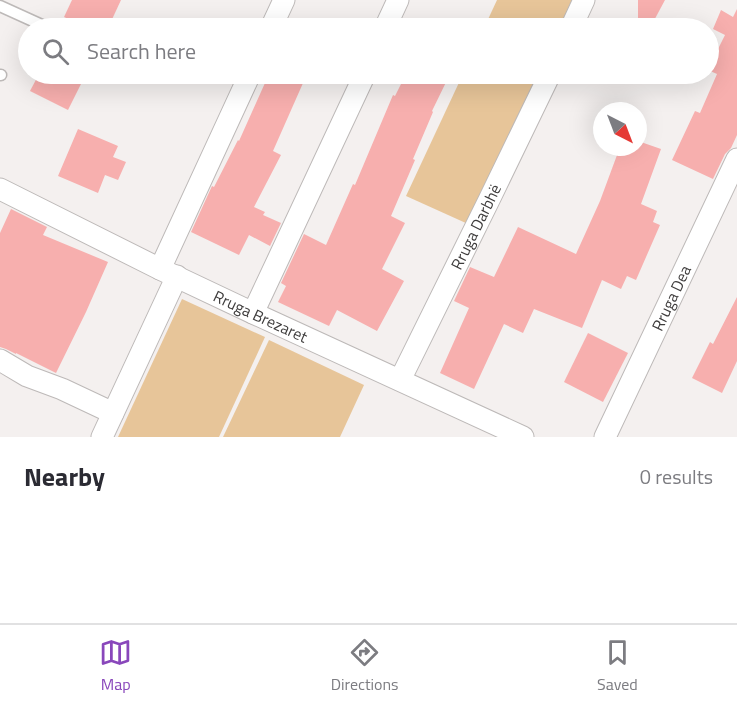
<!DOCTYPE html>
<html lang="en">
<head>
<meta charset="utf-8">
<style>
  :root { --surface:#fff; --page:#f7f7f7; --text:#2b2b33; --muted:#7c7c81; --line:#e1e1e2; --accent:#8947bb }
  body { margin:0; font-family:"Titillium Web",sans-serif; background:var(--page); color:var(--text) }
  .compass { position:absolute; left:593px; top:102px; width:54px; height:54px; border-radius:50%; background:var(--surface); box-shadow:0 6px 24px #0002; rotate:138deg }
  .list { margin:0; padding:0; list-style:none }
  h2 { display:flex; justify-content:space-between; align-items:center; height:78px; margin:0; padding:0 24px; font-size:26px }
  h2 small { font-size:20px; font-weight:400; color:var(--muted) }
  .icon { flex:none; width:33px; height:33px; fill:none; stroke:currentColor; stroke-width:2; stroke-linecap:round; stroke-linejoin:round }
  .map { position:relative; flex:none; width:737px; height:437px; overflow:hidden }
  .search { position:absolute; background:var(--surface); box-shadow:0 6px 24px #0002; left:18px; right:18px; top:18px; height:66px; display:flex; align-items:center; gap:15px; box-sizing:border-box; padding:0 21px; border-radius:33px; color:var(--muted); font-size:22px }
  .sheet { height:186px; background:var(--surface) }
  nav { display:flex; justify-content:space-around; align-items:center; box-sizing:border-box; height:84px; border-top:2px solid var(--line); background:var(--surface); font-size:16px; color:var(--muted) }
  nav a { display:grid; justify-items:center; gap:3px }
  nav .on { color:var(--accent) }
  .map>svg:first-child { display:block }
</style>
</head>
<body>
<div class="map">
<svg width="737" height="437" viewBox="0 0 737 437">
  <rect width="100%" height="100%" fill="#f4f0ef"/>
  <!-- green -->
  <g fill="#e7c599">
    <polygon points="497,0 572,0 559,28 484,28"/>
    <polygon points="463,74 538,74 468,224 406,196"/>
    <polygon points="182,299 265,337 219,437 118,437"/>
    <polygon points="269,340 364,385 340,437 223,437"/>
  </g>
  <!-- building -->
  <g fill="#f7afae">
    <polygon points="72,0 121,0 108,28 89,28 64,17"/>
    <polygon points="638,0 665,0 650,28 638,28"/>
    <polygon points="737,9 737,135 731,148 725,154 713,179 672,160 695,111 700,113 717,74 708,70 708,69 725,35 713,29 721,10 733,17"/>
    <polygon points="39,74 86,74 68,110 30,91"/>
    <polygon points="269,74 307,74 273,151 281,155 254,207 265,212 263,215 281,223 270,246 249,235 239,255 191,232 212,186 214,187 238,140 239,141"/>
    <polygon points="406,74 450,74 432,111 433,112 413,159 415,160 391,216 405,223 382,269 404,281 377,331 337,310 329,326 278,302 286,286 281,283 304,234 326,245 353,184 355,185 393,95 395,96"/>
    <polygon points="78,129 118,146 113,157 126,162 118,180 105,175 98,193 58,176"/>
    <polygon points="638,141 661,149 641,204 657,211 653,222 660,225 636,280 627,276 621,289 602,280 582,328 534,309 523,333 504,324 474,389 440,373 469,308 454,301 470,267 494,277 518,227 576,254 600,201 620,147 638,147"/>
    <polygon points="11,209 47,227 43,235 108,262 86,312 56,373 16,353 16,354 6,349 0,347 0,233"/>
    <polygon points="737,297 737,361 722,393 692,378 710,342 713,344"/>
    <polygon points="588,333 628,353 603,402 564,382"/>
  </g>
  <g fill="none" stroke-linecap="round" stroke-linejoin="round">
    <!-- lane casing -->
    <g stroke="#bdb9b8" stroke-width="13">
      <g id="lane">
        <polyline points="0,6 44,26"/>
        <polyline points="0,75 1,75"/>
      </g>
    </g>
    <!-- street casing -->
    <g stroke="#bdb9b8" stroke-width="23">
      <g id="street">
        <polyline points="271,28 284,0"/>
        <polyline points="385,28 398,0"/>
        <polyline points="571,28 584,0"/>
        <path id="s1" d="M0 189 160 269 253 313 523 437"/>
        <polyline points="160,269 250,74"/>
        <polyline points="253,313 365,74"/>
        <polyline points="0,360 27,376 62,389 113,413"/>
        <path id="s2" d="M400 380 489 200 550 74"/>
        <polyline points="102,437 177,276"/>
        <path id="s3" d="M605 437 737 159"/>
      </g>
    </g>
    <!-- lane -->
    <use href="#lane" stroke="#fff" stroke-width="10"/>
    <!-- street -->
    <use href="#street" stroke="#fff" stroke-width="21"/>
  </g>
  <g text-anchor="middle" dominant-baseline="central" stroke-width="4.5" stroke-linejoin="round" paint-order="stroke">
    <!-- street labels -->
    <g font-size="16" fill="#3e3c3c" stroke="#fff">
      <text stroke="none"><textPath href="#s2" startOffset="171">Rruga Darbhë</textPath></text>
      <text stroke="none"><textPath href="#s3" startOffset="154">Rruga Dea</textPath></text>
      <text stroke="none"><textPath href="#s1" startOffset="290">Rruga Brezaret</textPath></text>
    </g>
  </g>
</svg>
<svg class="compass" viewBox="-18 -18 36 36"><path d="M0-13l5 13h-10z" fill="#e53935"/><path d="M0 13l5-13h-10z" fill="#7c7c81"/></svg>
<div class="search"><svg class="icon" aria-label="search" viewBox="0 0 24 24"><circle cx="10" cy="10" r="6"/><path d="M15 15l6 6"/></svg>Search here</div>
</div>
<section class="sheet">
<h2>Nearby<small>0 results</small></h2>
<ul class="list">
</ul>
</section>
<nav>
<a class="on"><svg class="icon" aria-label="map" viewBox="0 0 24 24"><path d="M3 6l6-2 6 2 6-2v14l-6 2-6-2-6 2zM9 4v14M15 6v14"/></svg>Map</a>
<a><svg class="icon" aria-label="directions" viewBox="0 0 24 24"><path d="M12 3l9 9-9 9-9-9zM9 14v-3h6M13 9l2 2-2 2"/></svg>Directions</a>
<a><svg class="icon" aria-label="saved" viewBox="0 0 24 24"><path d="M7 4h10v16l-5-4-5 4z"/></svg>Saved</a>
</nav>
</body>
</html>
